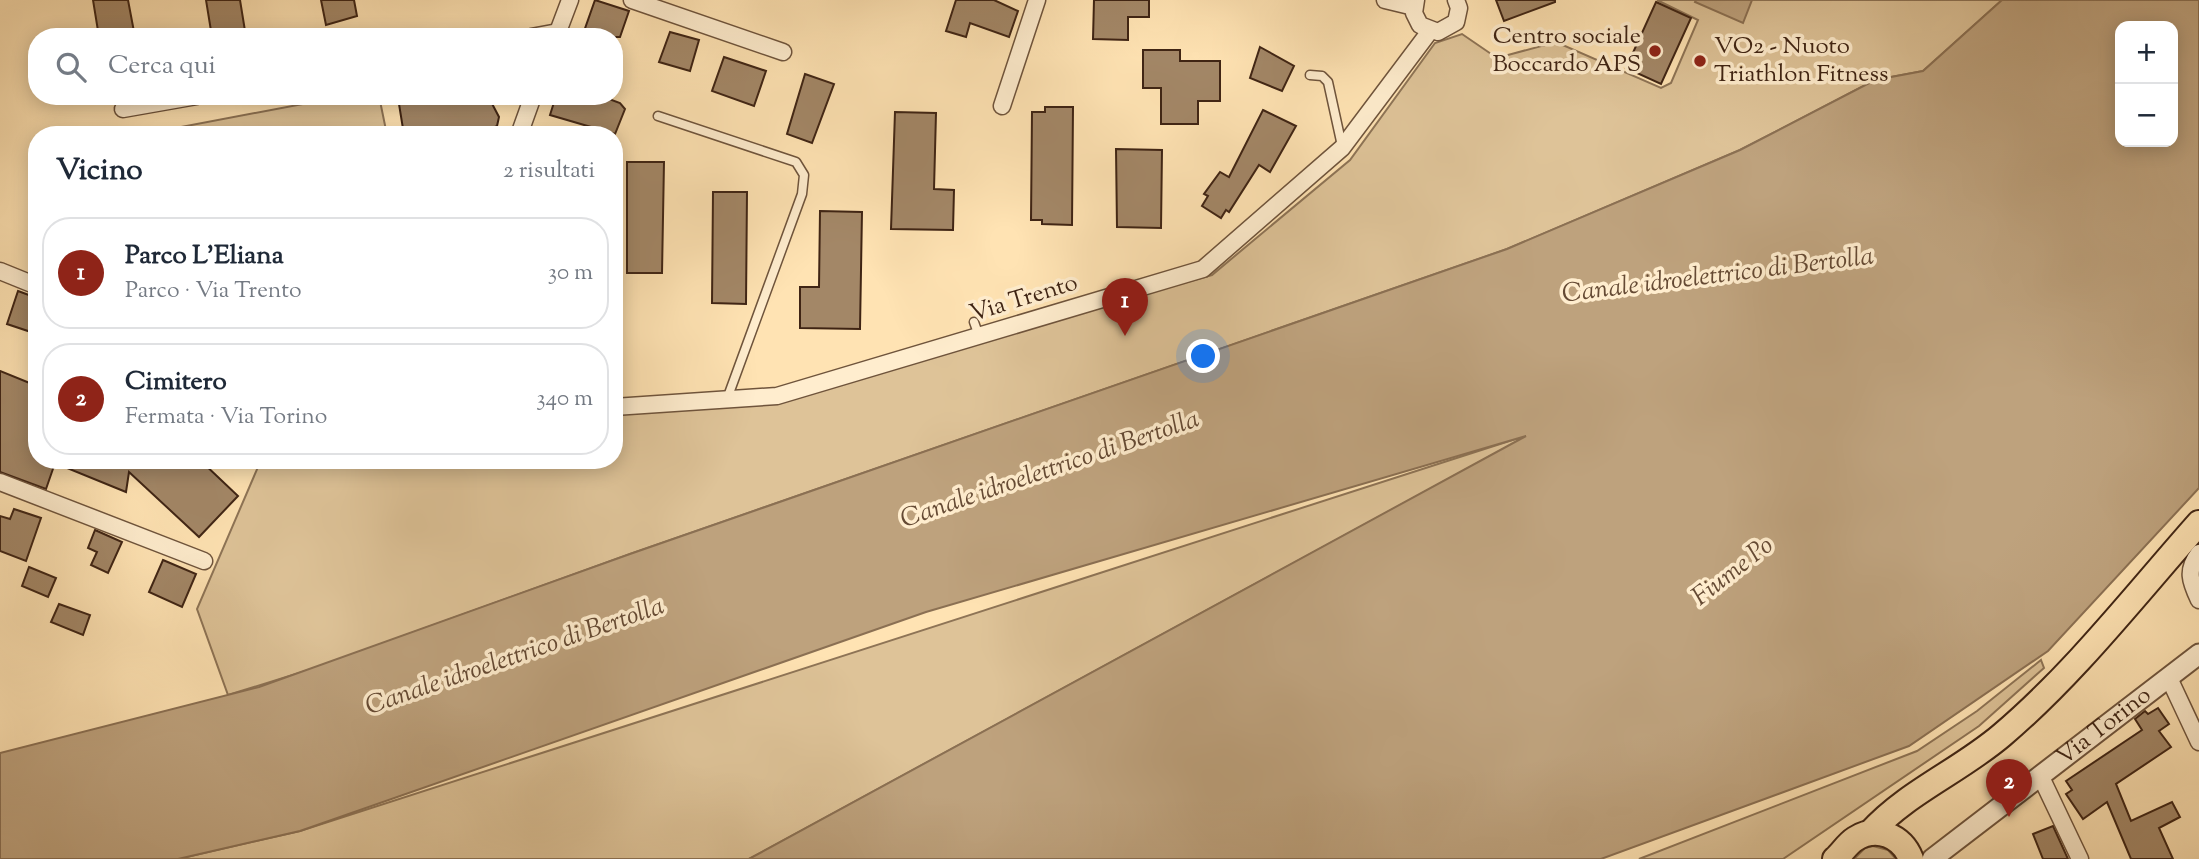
<!DOCTYPE html>
<html lang="it">
<head>
<meta charset="utf-8">
<style>
  :root { --surface:#fff; --page:#f6f6f7; --text:#1f2937; --muted:#747a83; --line:#e0e1e3; --accent:#8f2418 }
  body { margin:0; font-family:"Sorts Mill Goudy",serif; background:var(--page); color:var(--text) }
  .controls { position:absolute; right:21px; top:21px; display:grid; overflow:hidden; border-radius:14px; box-shadow:0 4px 18px #0003 }
  .controls button { width:63px; height:63px; display:grid; place-items:center; padding:0; border:0; border-bottom:2px solid var(--line); background:var(--surface); color:var(--text); font:35px sans-serif }
  .you { position:absolute; left:1204px; top:357px; width:24px; height:24px; margin:-18px; border:5px solid #fff; border-radius:50%; background:#1a73e8; box-shadow:0 0 0 10px #1a73e833 }
  .badge { display:grid; place-items:center; width:46px; height:46px; border-radius:50%; background:var(--accent); color:#fff; font-size:23px; font-weight:700 }
  .pin { position:absolute; translate:-50% -58px; filter:drop-shadow(0 2px 4px #0008) }
  .pin::after { content:''; position:absolute; top:37px; width:24px; height:21px; background:inherit; clip-path:polygon(0 0,100% 0,50% 100%) }
  .list { margin:0; padding:0; list-style:none }
  h2 { display:flex; justify-content:space-between; align-items:center; height:91px; margin:0; padding:0 28px; font-size:30px }
  h2 small { font-size:23px; font-weight:400; color:var(--muted) }
  .list li { display:grid; grid-template-columns:46px 1fr auto; gap:21px; align-items:center; box-sizing:border-box; height:112px; margin:0 14px 14px; padding:0 14px; border:2px solid var(--line); border-radius:28px }
  .list b { display:block; font-size:26px; white-space:nowrap }
  .list p { margin:0; font-size:23px; white-space:nowrap; color:var(--muted) }
  .list em { font-size:23px; font-style:normal; color:var(--muted) }
  .icon { flex:none; width:38px; height:38px; fill:none; stroke:currentColor; stroke-width:2; stroke-linecap:round; stroke-linejoin:round }
  .map { position:relative; flex:none; width:2199px; height:859px; overflow:hidden }
  .search { position:absolute; background:var(--surface); box-shadow:0 4px 18px #0003; left:28px; top:28px; width:595px; height:77px; display:flex; align-items:center; gap:18px; box-sizing:border-box; padding:0 24px; border-radius:28px; color:var(--muted); font-size:26px }
  .panel { position:absolute; background:var(--surface); box-shadow:0 4px 18px #0003; left:28px; top:126px; width:595px; height:343px; border-radius:28px }
  .map>svg:first-child { display:block }
</style>
</head>
<body>
<div class="map">
<svg width="2199" height="859" viewBox="0 0 2199 859">
  <rect width="100%" height="100%" fill="#ffe3b3"/>
  <filter id="stains"><feTurbulence type="fractalNoise" baseFrequency=".00286" numOctaves="4"/><feColorMatrix values="0 0 0 0 .2 0 0 0 0 .09 0 0 0 0 .02 0 0 0 .5 -.17"/></filter>
  <radialGradient id="worn" r=".72"><stop offset=".6" stop-color="#630" stop-opacity="0"/><stop offset="1" stop-color="#630" stop-opacity=".3"/></radialGradient>
  <!-- green -->
  <g fill="#dec398" stroke="#8e7456" stroke-width="2">
    <polygon points="1657,0 2002,0 1923,71 1875,80 1740,150 1507,249 630,554 315,668 228,695 197,609 261,460 614,460 614,408 777,396 1212,275 1350,160 1435,43 1462,34 1497,58 1556,42 1661,88 1671,83 1698,20"/>
    <polygon points="345,96 379,96 387,135 139,135"/>
    <polygon points="1531,434 749,859 178,859 300,831"/>
    <polygon points="2041,660 2044,668 1979,726 1783,859 1639,859 1917,751 1977,711"/>
    <polygon points="1873,846 1888,850 1896,859 1854,859 1865,848"/>
  </g>
  <!-- water -->
  <g fill="#bea27d" stroke="#8b7053" stroke-width="2" fill-rule="evenodd">
    <polygon points="1696,0 1752,0 1743,23 1695,2"/>
    <path d="M2002 0H2199V488L2048 651 1909 746 1601 859H749L1526 436 926 612 300 831 178 859H0V753L259 687 630 554 1507 249 1740 150 1875 80 1923 71ZM2173 26V142H2120V26Z"/>
  </g>
  <!-- building -->
  <g fill="#a38767" stroke="#3f2414" stroke-width="2">
    <polygon points="93,0 128,0 135,37 99,37"/>
    <polygon points="206,0 240,0 246,37 212,37"/>
    <polygon points="321,0 354,0 357,16 326,25"/>
    <polygon points="595,0 629,11 620,37 582,37"/>
    <polygon points="956,0 994,0 1018,11 1009,37 970,23 966,37 946,31"/>
    <polygon points="1094,0 1149,0 1149,17 1128,17 1128,40 1093,39"/>
    <polygon points="1496,0 1555,0 1555,2 1504,21"/>
    <polygon points="1656,2 1691,18 1661,84 1626,68"/>
    <polygon points="670,32 699,40 690,71 659,62"/>
    <polygon points="1260,47 1294,66 1282,91 1250,78"/>
    <polygon points="1143,50 1180,50 1180,61 1220,61 1220,101 1198,101 1198,124 1161,124 1161,88 1143,88"/>
    <polygon points="724,57 766,71 754,106 712,91"/>
    <polygon points="805,74 834,84 812,143 787,134"/>
    <polygon points="405,96 488,96 499,117 497,126 489,130 487,135 404,135 399,104"/>
    <polygon points="556,96 601,96 620,103 625,109 615,134 550,115"/>
    <polygon points="1045,107 1073,107 1072,225 1042,224 1042,220 1031,220 1032,112 1045,112"/>
    <polygon points="1263,110 1296,126 1270,172 1259,165 1229,212 1226,210 1221,218 1202,206 1208,196 1204,194 1220,172 1229,177"/>
    <polygon points="895,112 936,113 934,189 954,190 953,230 891,229"/>
    <polygon points="1116,149 1162,150 1161,228 1117,227"/>
    <polygon points="627,162 664,162 662,273 627,273"/>
    <polygon points="713,192 747,192 746,304 712,303"/>
    <polygon points="820,211 862,212 860,329 800,328 800,287 819,287"/>
    <polygon points="18,291 37,298 37,334 7,324"/>
    <polygon points="0,371 37,386 37,460 200,460 238,496 199,537 129,472 126,492 55,463 46,489 0,472"/>
    <polygon points="14,509 41,518 26,561 0,551 0,516 10,519"/>
    <polygon points="95,530 122,542 108,573 91,565 97,552 88,548"/>
    <polygon points="163,560 196,574 182,607 149,592"/>
    <polygon points="29,567 56,578 48,597 22,586"/>
    <polygon points="59,604 90,615 83,635 51,622"/>
    <polygon points="2158,708 2169,724 2159,731 2171,747 2116,784 2131,821 2172,802 2180,817 2159,828 2173,859 2131,859 2107,802 2083,819 2066,794 2072,790 2066,781 2142,730 2135,719 2145,711 2148,714"/>
    <polygon points="2053,826 2068,859 2043,859 2033,834"/>
  </g>
  <g fill="none" stroke-linecap="round" stroke-linejoin="round">
    <!-- service casing -->
    <g stroke="#6f543c" stroke-width="11">
      <g id="service">
        <polyline points="1310,75 1322,76 1328,82 1342,146"/>
        <polyline points="658,116 796,162 804,175 802,194 727,399"/>
        <polyline points="974,322 979,336"/>
      </g>
    </g>
    <!-- minor casing -->
    <g stroke="#6f543c" stroke-width="19">
      <g id="minor">
        <polyline points="632,0 783,52"/>
        <polyline points="1385,0 1414,7"/>
        <polyline points="1416,0 1414,13 1420,25 1438,32 1456,22 1459,8 1456,0"/>
        <polyline points="531,37 558,32"/>
        <polyline points="556,37 570,0"/>
        <polyline points="1002,106 1037,0"/>
        <polyline points="123,109 197,96"/>
        <polyline points="519,135 533,96"/>
        <polyline points="0,271 37,286"/>
        <polyline points="614,407 777,396 1203,269 1342,148 1430,31"/>
        <polyline points="0,482 204,561"/>
        <path d="M2199 553C2186 570 2190 581 2199 600"/>
        <polyline points="2169,678 2199,742"/>
        <polyline points="2040,775 2080,859"/>
      </g>
    </g>
    <!-- tertiary casing -->
    <g stroke="#6f543c" stroke-width="23">
      <g id="tertiary">
        <path id="s1" d="M1932 859 2199 654"/>
      </g>
    </g>
    <!-- primary casing -->
    <g stroke="#3f2414" stroke-width="28">
      <g id="primary">
        <path d="M1870 833C1907 792 1960 771 2002 735 2075 673 2136 594 2199 523"/>
        <path d="M1835 859C1842 853 1847 844 1855 839 1877 825 1902 836 1911 859"/>
      </g>
    </g>
    <!-- service -->
    <use href="#service" stroke="#ffedce" stroke-width="8"/>
    <!-- minor -->
    <use href="#minor" stroke="#ffedce" stroke-width="16"/>
    <!-- tertiary -->
    <use href="#tertiary" stroke="#ffedce" stroke-width="19"/>
    <!-- primary -->
    <use href="#primary" stroke="#ffe3b3" stroke-width="24"/>
  </g>
  <!-- markers -->
  <g fill="#8f2418" stroke="#ffedce" stroke-width="2.5">
    <circle cx="1655" cy="51" r="7"/>
    <circle cx="1700" cy="61" r="7"/>
  </g>
  <g text-anchor="middle" dominant-baseline="central" stroke-width="7" stroke-linejoin="round" paint-order="stroke">
    <!-- poi labels -->
    <g font-size="24" fill="#3f2414" stroke="#ffedce" text-anchor="end">
      <text x="1641" y="37">Centro sociale<tspan x="1641" dy="28">Boccardo APS</tspan></text>
      <text x="1714" y="47" text-anchor="start">VO2 - Nuoto<tspan x="1714" dy="28">Triathlon Fitness</tspan></text>
    </g>
    <!-- street labels -->
    <g font-size="24" fill="#3f2414" stroke="#ffedce">
      <text transform="translate(1024 299) rotate(-17)">Via Trento</text>
      <text stroke="none"><textPath href="#s1" startOffset="217">Via Torino</textPath></text>
    </g>
    <!-- water labels -->
    <g font-size="26" font-style="italic" fill="#654a34" stroke="#ffedce">
      <text transform="translate(1718 276) rotate(-7)">Canale idroelettrico di Bertolla</text>
      <text transform="translate(1050 470) rotate(-19)">Canale idroelettrico di Bertolla</text>
      <text transform="translate(1733 572) rotate(-38)">Fiume Po</text>
      <text transform="translate(515 657) rotate(-19)">Canale idroelettrico di Bertolla</text>
    </g>
  </g>
  <rect width="100%" height="100%" filter="url(#stains)"/>
  <rect width="100%" height="100%" fill="url(#worn)"/>
</svg>
<div class="controls">
<button>+</button>
<button>−</button>
</div>
<div class="you"></div>
<div class="pin badge" style="left:1125px;top:336px">1</div>
<div class="pin badge" style="left:2009px;top:817px">2</div>
<div class="search"><svg class="icon" aria-label="search" viewBox="0 0 24 24"><circle cx="10" cy="10" r="6"/><path d="M15 15l6 6"/></svg>Cerca qui</div>
<section class="panel">
<h2>Vicino<small>2 risultati</small></h2>
<ul class="list">
<li><span class="badge">1</span><div><b>Parco L'Eliana</b><p>Parco · Via Trento</p></div><em>30 m</em></li>
<li><span class="badge">2</span><div><b>Cimitero</b><p>Fermata · Via Torino</p></div><em>340 m</em></li>
</ul>
</section>
</div>
</body>
</html>
